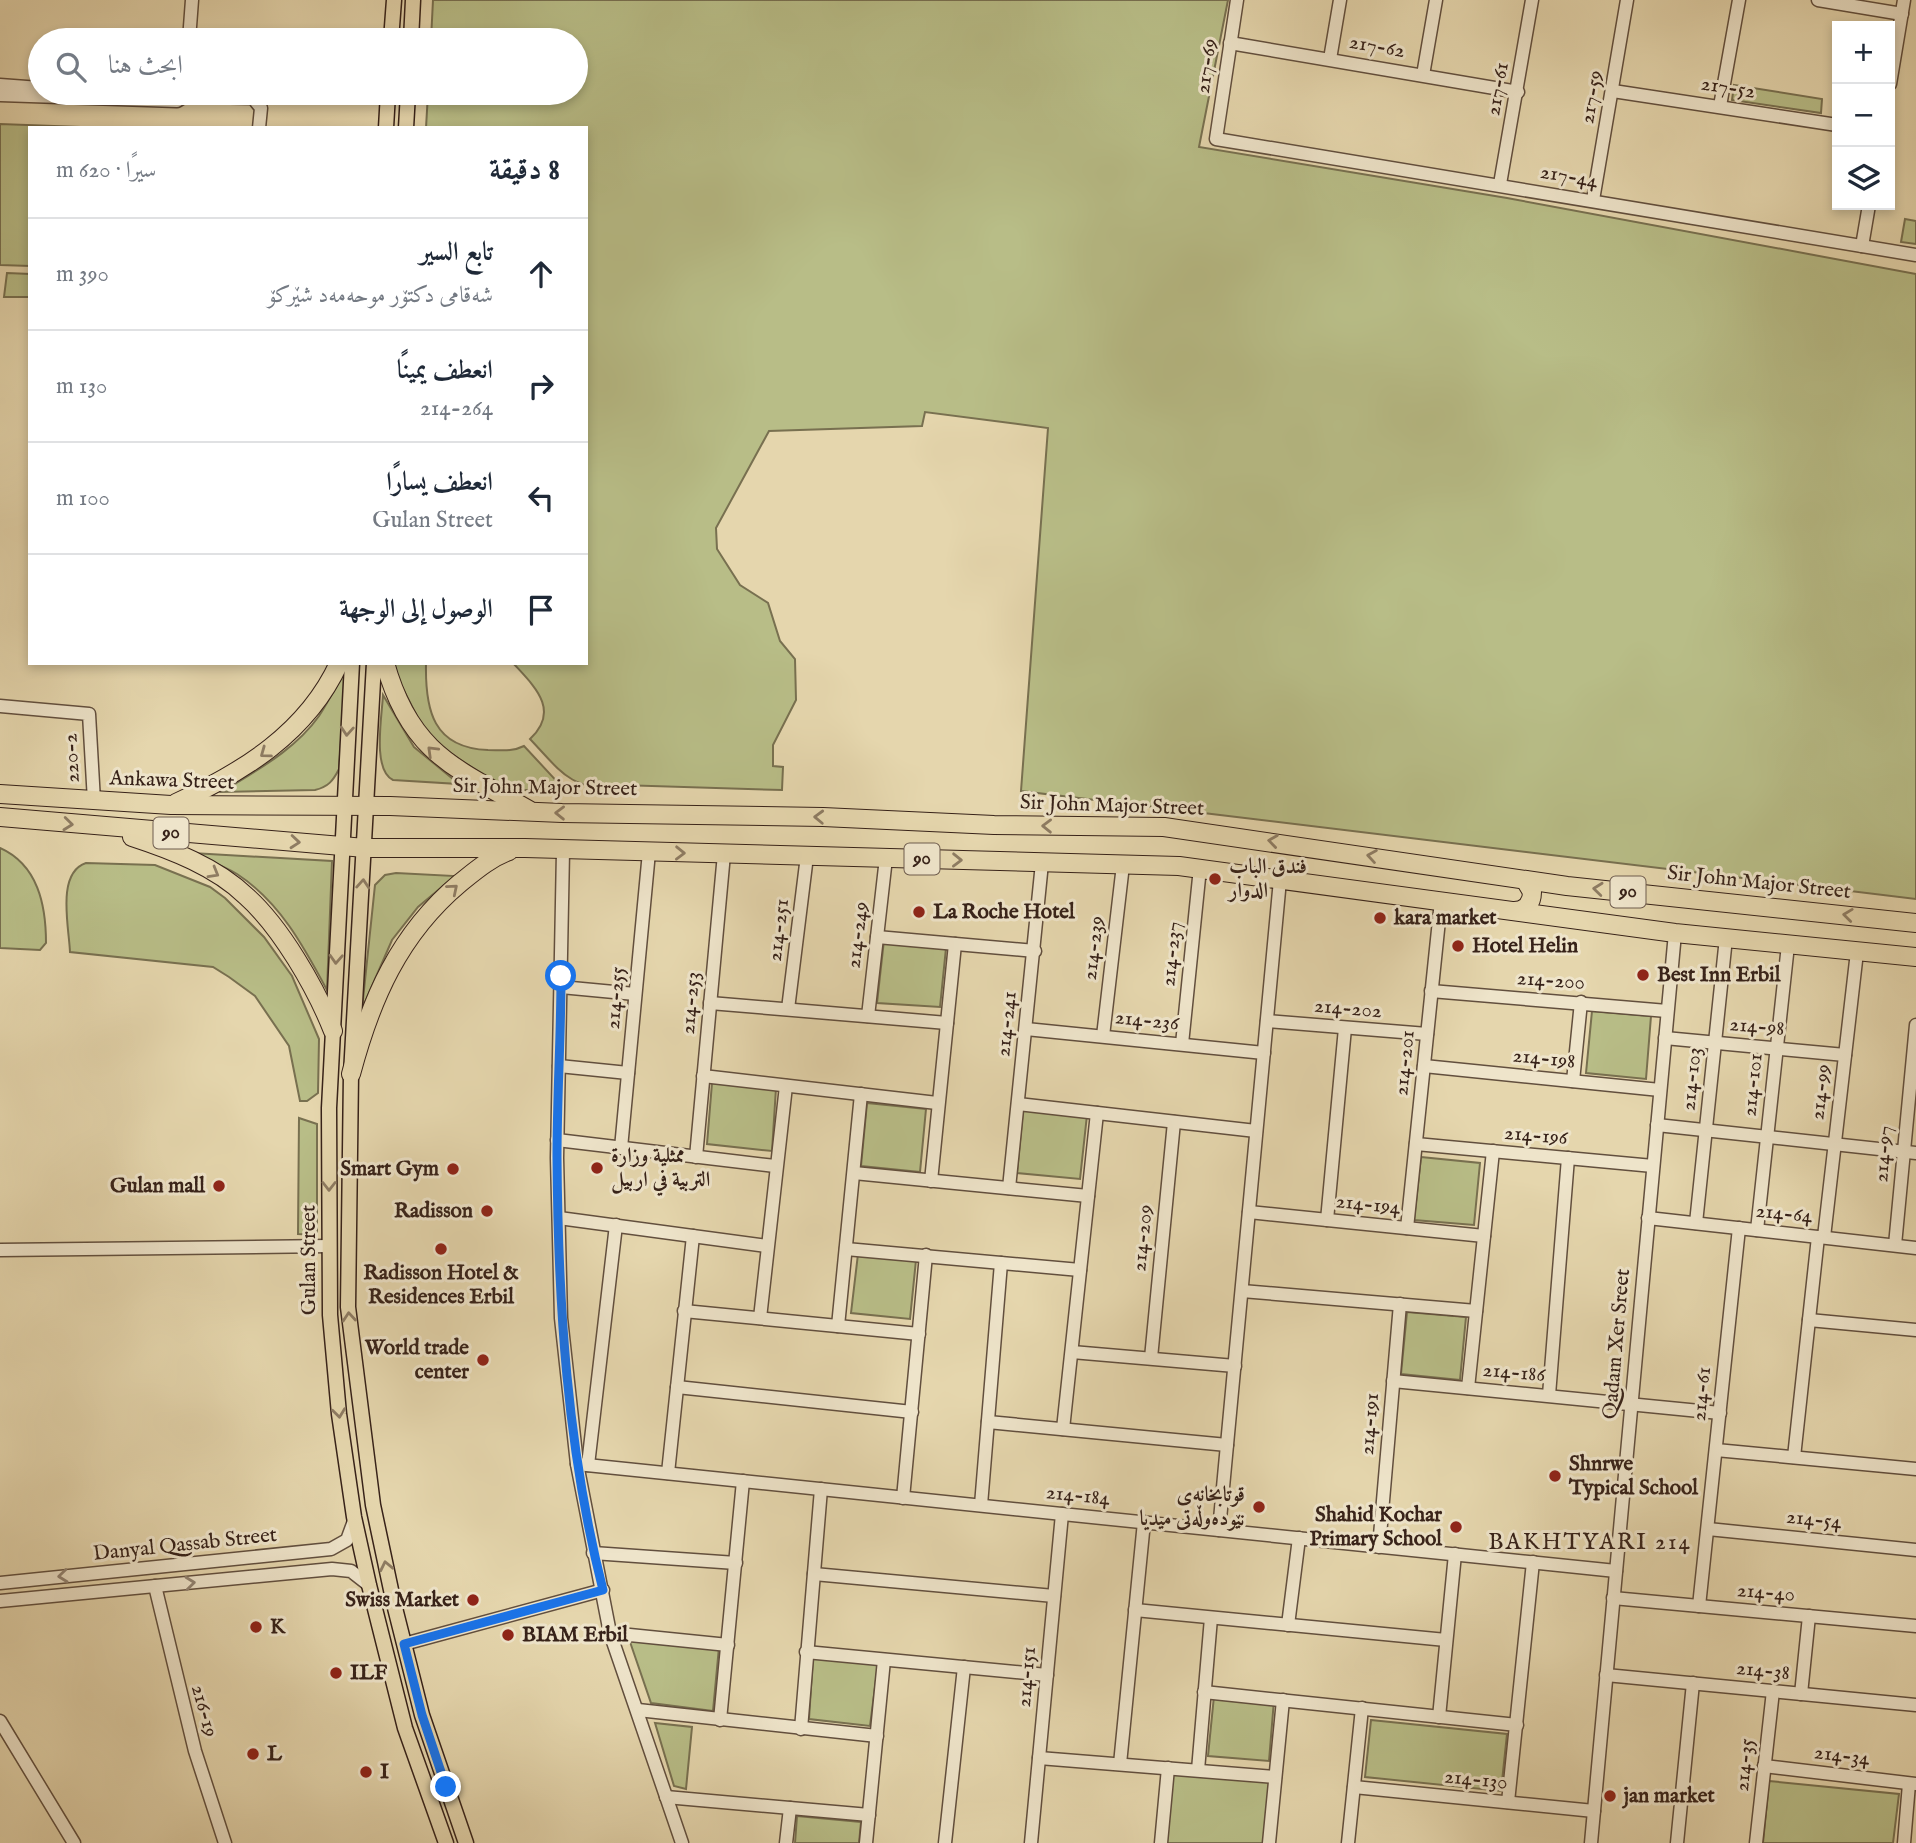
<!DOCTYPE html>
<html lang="ar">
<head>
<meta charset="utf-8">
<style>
  :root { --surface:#fff; --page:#f2f2f3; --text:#1f2937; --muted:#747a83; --line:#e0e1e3 }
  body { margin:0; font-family:"IM FELL English",Amiri,serif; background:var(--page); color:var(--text); direction:rtl }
  .controls { position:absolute; right:21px; top:21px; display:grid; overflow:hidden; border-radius:0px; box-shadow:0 4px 10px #0003 }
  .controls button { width:63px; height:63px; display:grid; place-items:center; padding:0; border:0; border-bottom:2px solid var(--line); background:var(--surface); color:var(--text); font:35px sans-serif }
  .stop { position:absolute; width:21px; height:21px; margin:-16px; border:5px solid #1a73e8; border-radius:50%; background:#fff }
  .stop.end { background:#1a73e8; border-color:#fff; box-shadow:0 2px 7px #0008 }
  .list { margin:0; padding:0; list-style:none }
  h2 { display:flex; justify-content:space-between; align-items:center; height:91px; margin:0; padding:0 28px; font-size:30px }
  h2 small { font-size:23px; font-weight:400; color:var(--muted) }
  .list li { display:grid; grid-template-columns:46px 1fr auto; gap:21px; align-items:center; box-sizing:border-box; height:112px; padding:0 28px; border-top:2px solid var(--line) }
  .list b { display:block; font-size:26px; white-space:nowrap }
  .list p { margin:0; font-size:23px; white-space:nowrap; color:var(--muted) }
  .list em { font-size:23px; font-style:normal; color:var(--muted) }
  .icon { flex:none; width:38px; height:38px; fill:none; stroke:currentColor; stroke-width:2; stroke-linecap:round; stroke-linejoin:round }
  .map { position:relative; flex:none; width:1916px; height:1843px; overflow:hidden; direction:ltr }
  .search { position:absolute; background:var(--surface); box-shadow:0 4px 10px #0003; left:28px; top:28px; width:560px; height:77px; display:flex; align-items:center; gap:18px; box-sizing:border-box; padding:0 24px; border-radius:38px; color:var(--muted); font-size:26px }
  .panel { position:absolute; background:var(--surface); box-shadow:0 4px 10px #0003; left:28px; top:126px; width:560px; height:539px; border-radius:0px; direction:rtl }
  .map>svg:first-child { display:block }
</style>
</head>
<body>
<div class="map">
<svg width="1916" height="1843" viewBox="0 0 1916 1843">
  <rect width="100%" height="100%" fill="#e5d6ad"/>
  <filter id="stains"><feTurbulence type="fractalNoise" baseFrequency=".00286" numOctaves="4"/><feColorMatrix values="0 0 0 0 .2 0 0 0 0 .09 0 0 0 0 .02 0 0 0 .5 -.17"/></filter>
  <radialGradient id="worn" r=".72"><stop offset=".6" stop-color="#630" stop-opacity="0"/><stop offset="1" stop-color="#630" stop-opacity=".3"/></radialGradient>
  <!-- green -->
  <g fill="#b8bd87" stroke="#787050" stroke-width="2">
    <path d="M433 0H1228L1199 147 1507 198 1916 274V899L1021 791 1048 428 925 412 922 426 769 431 716 528 717 549 740 585 768 603 780 641 795 659 796 700 773 745V766L783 767 782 790 620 785 619 791C567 786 564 775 530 739 561 710 534 686 513 663H586V128H426L428 93H576V40H431Z"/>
    <polygon points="1734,85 1822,99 1821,113 1732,100"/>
    <polygon points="0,124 108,128 30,128 30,266 0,265"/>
    <polygon points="1905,219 1916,221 1916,244 1901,242"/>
    <polygon points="7,273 30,274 30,297 4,297"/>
    <path d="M390 663H426C425 710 433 748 488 750 501 750 512 752 524 746L563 788 507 791 428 738Z"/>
    <path d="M346 669 339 769C333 781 328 787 315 790L222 792C257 770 295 750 319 716 329 701 337 684 346 669Z"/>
    <path d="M383 695 414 747 459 784 393 780C372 770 382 716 383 695Z"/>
    <path d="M0 848C38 865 46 905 46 943L40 950 0 948Z"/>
    <path d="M192 853 332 861 327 990C304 947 280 902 237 874 223 866 207 860 192 853Z"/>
    <path d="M86 863 155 865 210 887 225 898 264 937 292 976 319 1039 318 1093 307 1101H300L289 1046 255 996 229 977 213 967 70 952C69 927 56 873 86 863Z"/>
    <polygon points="396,873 455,876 418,907 392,940 362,1009 375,885 385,875"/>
    <polygon points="884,940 946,948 940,1007 877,1003"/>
    <polygon points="1592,1011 1651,1016 1646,1079 1586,1073"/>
    <polygon points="712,1083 776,1088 772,1151 707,1144"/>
    <polygon points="867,1103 926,1109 920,1172 861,1166"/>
    <polygon points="1023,1110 1087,1115 1080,1179 1017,1173"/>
    <polygon points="299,1118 317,1124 317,1235 298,1234"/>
    <polygon points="1421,1157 1480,1163 1474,1225 1414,1220"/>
    <polygon points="858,1254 916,1260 910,1319 851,1313"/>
    <polygon points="1407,1312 1466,1317 1460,1380 1401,1374"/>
    <polygon points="629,1639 719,1647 713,1711 651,1703"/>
    <polygon points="813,1656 878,1664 870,1726 809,1719"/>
    <polygon points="1214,1696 1274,1700 1269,1761 1208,1756"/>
    <polygon points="1371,1720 1507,1734 1501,1791 1365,1777"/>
    <polygon points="655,1723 692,1727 686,1789 674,1786"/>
    <polygon points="1168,1768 1275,1777 1270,1843 1161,1843"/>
    <polygon points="1769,1781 1899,1794 1893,1843 1763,1843"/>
    <polygon points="797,1816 861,1822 859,1843 795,1843"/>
  </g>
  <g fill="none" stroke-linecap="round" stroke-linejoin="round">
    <!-- minor casing -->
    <g stroke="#624f3e" stroke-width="15">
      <g id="minor">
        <polyline points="1237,0 1216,139 1916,255"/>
        <polyline points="1818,0 1902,14"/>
        <polyline points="189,40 192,0"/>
        <polyline points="1230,43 1518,92"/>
        <polyline points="1330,59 1340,0"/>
        <polyline points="1423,75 1436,0"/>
        <polyline points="1890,84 1904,0"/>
        <polyline points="0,85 40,88"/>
        <polyline points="1613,91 1837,125"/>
        <polyline points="0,95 177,101 190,93"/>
        <polyline points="207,97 253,98 261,108 259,128"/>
        <polyline points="1720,106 1739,0"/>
        <polyline points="1500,184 1532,0"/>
        <polyline points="1593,200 1627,0"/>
        <polyline points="1862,246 1869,205"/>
        <polyline points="0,706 89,714 94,801"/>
        <polyline points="563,851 557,1158 561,1318 577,1464 610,1633 682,1843"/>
        <polyline points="877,937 1035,951"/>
        <polyline points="561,987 635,994"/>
        <polyline points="1431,991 1667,1011"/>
        <polyline points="710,1003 947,1023"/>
        <polyline points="788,1009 807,856"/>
        <polyline points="868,1016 886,858"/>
        <polyline points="1267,1021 1427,1034"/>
        <polyline points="1026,1029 1264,1053"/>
        <polyline points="1103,1036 1123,865"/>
        <polyline points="1665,1038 1845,1055"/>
        <polyline points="1182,1044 1200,868"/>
        <polyline points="559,1066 628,1073"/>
        <polyline points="1424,1066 1660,1090"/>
        <polyline points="703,1076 937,1103"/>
        <polyline points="1573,1081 1581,1002"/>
        <polyline points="1018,1104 1256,1131"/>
        <polyline points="1657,1125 1916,1153"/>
        <polyline points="557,1140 775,1166"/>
        <polyline points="1416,1144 1653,1166"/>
        <polyline points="621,1148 649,852"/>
        <polyline points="696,1157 724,854"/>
        <polyline points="854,1173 1088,1196"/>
        <polyline points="931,1181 955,944"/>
        <polyline points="1009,1188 1042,863"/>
        <polyline points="1249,1212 1484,1236"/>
        <polyline points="559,1218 767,1246"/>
        <polyline points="1648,1218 1916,1248"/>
        <polyline points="1327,1220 1345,1028"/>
        <polyline points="1696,1223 1726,938"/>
        <polyline points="1407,1228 1441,901"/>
        <polyline points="1757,1230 1788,945"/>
        <polyline points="1824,1237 1857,952"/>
        <polyline points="1895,1245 1916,1025"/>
        <polyline points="846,1249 1080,1270"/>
        <polyline points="0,1250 329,1246"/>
        <polyline points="1242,1291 1476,1311"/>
        <polyline points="684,1311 919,1334"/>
        <polyline points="760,1318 786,1086"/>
        <polyline points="1809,1320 1916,1330"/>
        <polyline points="838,1326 861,1094"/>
        <polyline points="1072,1352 1235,1366"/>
        <polyline points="1151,1358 1174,1122"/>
        <polyline points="1393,1381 1720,1413"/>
        <polyline points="677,1387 912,1412"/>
        <polyline points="1468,1388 1493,1151"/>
        <polyline points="1549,1395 1568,1158"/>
        <polyline points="988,1422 1227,1445"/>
        <polyline points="1063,1429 1097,1113"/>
        <polyline points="1716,1450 1916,1469"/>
        <polyline points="1794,1457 1818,1237"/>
        <polyline points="577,1464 1616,1571"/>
        <polyline points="588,1465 616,1225"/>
        <polyline points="668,1473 693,1236"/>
        <polyline points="903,1498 926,1255"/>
        <polyline points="981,1505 1001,1263"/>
        <polyline points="1708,1529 1916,1550"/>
        <polyline points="1219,1530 1280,880"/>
        <polyline points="1379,1547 1400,1304"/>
        <polyline points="593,1553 736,1563"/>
        <polyline points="814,1574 1054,1596"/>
        <polyline points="0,1583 331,1549 347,1540 354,1521"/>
        <polyline points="155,1586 195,1751 225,1843"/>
        <polyline points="1613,1598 1916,1626"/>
        <polyline points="0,1601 332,1569 351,1571 369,1585"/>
        <polyline points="1699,1606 1739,1228"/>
        <polyline points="1135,1610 1446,1640"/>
        <polyline points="1288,1625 1299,1538"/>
        <polyline points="610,1633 728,1645"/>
        <polyline points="404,1644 603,1590"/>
        <polyline points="806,1652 1047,1675"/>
        <polyline points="1606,1675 1916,1705"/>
        <polyline points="1204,1692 1517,1725"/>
        <polyline points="1801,1694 1809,1616"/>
        <polyline points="638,1710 877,1736"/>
        <polyline points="1439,1717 1455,1554"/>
        <polyline points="720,1720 743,1481"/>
        <polyline points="0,1721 74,1843"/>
        <polyline points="801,1729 821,1489"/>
        <polyline points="1039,1758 1275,1777"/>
        <polyline points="1120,1764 1144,1522"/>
        <polyline points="1764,1766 1916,1784"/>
        <polyline points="1198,1770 1211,1618"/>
        <polyline points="1354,1787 1594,1811"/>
        <polyline points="666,1797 869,1815"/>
        <polyline points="1508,1802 1533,1562"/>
        <polyline points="786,1843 790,1808"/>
        <polyline points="866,1843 884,1660"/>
        <polyline points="945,1843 964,1667"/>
        <polyline points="1031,1843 1062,1514"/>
        <polyline points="1161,1843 1168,1768"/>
        <polyline points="1269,1843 1283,1700"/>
        <polyline points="1348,1843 1362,1708"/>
        <polyline points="1591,1843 1675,933"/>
        <polyline points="1677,1843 1693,1683"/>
        <polyline points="1756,1843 1773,1691"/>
        <polyline points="1904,1843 1909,1784"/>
      </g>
    </g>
    <!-- major casing -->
    <g stroke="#372219" stroke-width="17">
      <g id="major">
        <polyline points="391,40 394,0"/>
        <polyline points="411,40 413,0"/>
        <polyline points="386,128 388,93"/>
        <polyline points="406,128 408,93"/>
        <polyline points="352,663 329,1108 330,1315 339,1414 354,1517 369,1585 405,1728 446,1843"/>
        <polyline points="374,663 351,1074 348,1307 373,1505 394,1604 422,1715 466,1843"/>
      </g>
    </g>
    <!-- highway casing -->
    <g stroke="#372219" stroke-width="20">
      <g id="highway">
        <path d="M385 663C410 753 455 768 529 810"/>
        <polyline points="0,794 171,805 390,806 562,813 823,817 994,825 1164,827 1567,886 1916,923"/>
        <path d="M176 803C243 772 307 733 339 663"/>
        <polyline points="0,817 365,848 525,848 1179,866 1675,933 1916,957"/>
        <path d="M132 837C172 850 216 867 246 896 281 927 316 988 333 1031"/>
        <path d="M1514 911C1526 911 1532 903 1532 892L1525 880"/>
        <path d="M351 1074C371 999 399 934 460 883 475 871 490 858 509 851"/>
      </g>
    </g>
    <!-- minor -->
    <use href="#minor" stroke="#eee4ca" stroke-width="12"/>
    <!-- major -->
    <use href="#major" stroke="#e5d6ad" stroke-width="14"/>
    <!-- highway -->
    <use href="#highway" stroke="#e5d6ad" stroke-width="18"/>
  </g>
  <!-- one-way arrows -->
  <defs><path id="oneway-chevron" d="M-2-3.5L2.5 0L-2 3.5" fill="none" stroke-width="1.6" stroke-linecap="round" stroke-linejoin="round" transform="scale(1.75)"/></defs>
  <g stroke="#8e7c63">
    <use href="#oneway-chevron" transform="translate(347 731) rotate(94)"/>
    <use href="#oneway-chevron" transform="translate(432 751) rotate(-136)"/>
    <use href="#oneway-chevron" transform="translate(265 753) rotate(144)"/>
    <use href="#oneway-chevron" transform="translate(560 813) rotate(-179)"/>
    <use href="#oneway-chevron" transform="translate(819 817) rotate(-178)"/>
    <use href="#oneway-chevron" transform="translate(68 824) rotate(6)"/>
    <use href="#oneway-chevron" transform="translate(1047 826) rotate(-179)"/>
    <use href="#oneway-chevron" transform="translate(1273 841) rotate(-172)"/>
    <use href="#oneway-chevron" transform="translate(295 842) rotate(5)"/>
    <use href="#oneway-chevron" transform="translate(680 853) rotate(1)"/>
    <use href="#oneway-chevron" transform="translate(1372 856) rotate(-171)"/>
    <use href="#oneway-chevron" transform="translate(957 860) rotate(1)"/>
    <use href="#oneway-chevron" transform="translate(214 873) rotate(30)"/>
    <use href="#oneway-chevron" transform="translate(363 884) rotate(-86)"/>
    <use href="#oneway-chevron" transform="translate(453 889) rotate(-40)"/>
    <use href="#oneway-chevron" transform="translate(1598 889) rotate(-174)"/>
    <use href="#oneway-chevron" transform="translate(1848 915) rotate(-173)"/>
    <use href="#oneway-chevron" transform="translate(336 959) rotate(93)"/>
    <use href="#oneway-chevron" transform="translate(329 1186) rotate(90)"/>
    <use href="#oneway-chevron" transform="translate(349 1317) rotate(-95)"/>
    <use href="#oneway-chevron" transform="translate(339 1413) rotate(83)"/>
    <use href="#oneway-chevron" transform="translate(386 1566) rotate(-102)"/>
  </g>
  <g stroke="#928372">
    <use href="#oneway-chevron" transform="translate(63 1576) rotate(174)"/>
    <use href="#oneway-chevron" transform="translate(190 1583) rotate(-6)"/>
  </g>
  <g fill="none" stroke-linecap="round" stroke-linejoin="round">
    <!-- route -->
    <path stroke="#1a73e8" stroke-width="9" d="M446 1787 422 1715 404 1644 603 1590C567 1449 558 1302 557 1157 557 1096 561 1036 561 976"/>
  </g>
  <!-- markers -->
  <g fill="#8f2418" stroke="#eee4ca" stroke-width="2.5">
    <circle cx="1215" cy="879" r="7"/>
    <circle cx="919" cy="912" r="7"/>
    <circle cx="1380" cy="918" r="7"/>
    <circle cx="1458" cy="946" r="7"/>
    <circle cx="1643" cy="975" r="7"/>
    <circle cx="597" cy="1168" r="7"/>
    <circle cx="453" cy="1169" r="7"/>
    <circle cx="219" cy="1186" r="7"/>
    <circle cx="487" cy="1211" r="7"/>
    <circle cx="441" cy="1249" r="7"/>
    <circle cx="483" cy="1360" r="7"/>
    <circle cx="1555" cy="1476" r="7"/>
    <circle cx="1259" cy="1507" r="7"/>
    <circle cx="1456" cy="1527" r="7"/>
    <circle cx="473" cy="1600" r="7"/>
    <circle cx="256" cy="1627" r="7"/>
    <circle cx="508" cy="1635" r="7"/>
    <circle cx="336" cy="1673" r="7"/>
    <circle cx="253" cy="1754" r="7"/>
    <circle cx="366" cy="1772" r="7"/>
    <circle cx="1610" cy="1796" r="7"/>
  </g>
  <g text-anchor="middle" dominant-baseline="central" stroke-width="6" stroke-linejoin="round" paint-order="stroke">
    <!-- shield labels -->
    <g fill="#eee4ca" stroke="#6e5c4e" stroke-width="2">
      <rect x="153.5" y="817.5" width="35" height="31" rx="5"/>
      <rect x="904.5" y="843.5" width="35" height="31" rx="5"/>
      <rect x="1610.5" y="876.5" width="35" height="31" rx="5"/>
    </g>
    <g font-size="19" font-weight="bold" fill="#372219">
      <text x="171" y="833">90</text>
      <text x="922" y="859">90</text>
      <text x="1628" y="892">90</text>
    </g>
    <!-- street labels -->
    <g font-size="21" fill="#372219" stroke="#eee4ca">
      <text transform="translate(1377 47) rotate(10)">217-62</text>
      <text transform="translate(1207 66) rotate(-82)">217-69</text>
      <text transform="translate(1728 88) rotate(9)">217-52</text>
      <text transform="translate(1498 89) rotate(-80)">217-61</text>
      <text transform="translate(1592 97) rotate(-80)">217-59</text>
      <text transform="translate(1569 177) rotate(10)">217-44</text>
      <text transform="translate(72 758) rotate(-93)">220-2</text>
      <text transform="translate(172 781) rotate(2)">Ankawa Street</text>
      <text transform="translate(545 788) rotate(1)">Sir John Major Street</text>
      <text transform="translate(1112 806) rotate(2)">Sir John Major Street</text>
      <text transform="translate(1759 883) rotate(6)">Sir John Major Street</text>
      <text transform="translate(779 930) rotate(-83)">214-251</text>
      <text transform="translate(858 935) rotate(-83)">214-249</text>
      <text transform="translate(1094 948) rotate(-83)">214-239</text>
      <text transform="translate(1172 954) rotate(-84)">214-237</text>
      <text transform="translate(1551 981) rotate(4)">214-200</text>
      <text transform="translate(616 998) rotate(-85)">214-255</text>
      <text transform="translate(691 1003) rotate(-85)">214-253</text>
      <text transform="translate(1348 1009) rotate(5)">214-202</text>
      <text transform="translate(1147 1021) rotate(6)">214-236</text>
      <text transform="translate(1007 1024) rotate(-84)">214-241</text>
      <text transform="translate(1757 1027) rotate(5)">214-98</text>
      <text transform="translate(1544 1059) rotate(6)">214-198</text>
      <text transform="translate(1405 1063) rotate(-84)">214-201</text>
      <text transform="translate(1692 1079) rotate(-84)">214-103</text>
      <text transform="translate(1753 1085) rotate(-84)">214-101</text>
      <text transform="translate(1821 1092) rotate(-83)">214-99</text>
      <text transform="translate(1536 1136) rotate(5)">214-196</text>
      <text transform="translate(1884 1154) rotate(-85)">214-97</text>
      <text transform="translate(1368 1205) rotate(6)">214-194</text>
      <text transform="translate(1784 1214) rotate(6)">214-64</text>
      <text transform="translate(1143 1238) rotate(-84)">214-209</text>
      <text transform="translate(309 1260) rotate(-90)">Gulan Street</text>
      <text transform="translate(1617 1344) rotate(-85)">Qadam Xer Sreet</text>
      <text transform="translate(1514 1373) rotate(5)">214-186</text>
      <text transform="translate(1702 1394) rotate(-84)">214-61</text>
      <text transform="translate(1370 1424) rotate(-85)">214-191</text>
      <text transform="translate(1078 1496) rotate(6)">214-184</text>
      <text transform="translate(1814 1520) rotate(6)">214-54</text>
      <text transform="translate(185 1545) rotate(-6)">Danyal Qassab Street</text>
      <text transform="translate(1766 1593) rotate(5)">214-40</text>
      <text transform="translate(1763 1671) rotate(6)">214-38</text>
      <text transform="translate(1027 1677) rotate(-85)">214-151</text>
      <text transform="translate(204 1711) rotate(75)">216-19</text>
      <text transform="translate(1842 1756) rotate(7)">214-34</text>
      <text transform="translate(1745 1765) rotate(-84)">214-35</text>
      <text transform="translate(1476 1780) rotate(6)">214-130</text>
    </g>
    <!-- poi labels -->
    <g font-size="21" font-weight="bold" fill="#372219" stroke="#eee4ca" text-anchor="start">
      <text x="1229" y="867">فندق الباب<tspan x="1229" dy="24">الدوار</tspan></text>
      <text x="933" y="912">La Roche Hotel</text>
      <text x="1394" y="918">kara market</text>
      <text x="1472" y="946">Hotel Helin</text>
      <text x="1657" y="975">Best Inn Erbil</text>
      <text x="611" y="1156">ممثلية وزارة<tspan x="611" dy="24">التربية في اربيل</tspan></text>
      <text x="439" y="1169" text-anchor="end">Smart Gym</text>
      <text x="205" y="1186" text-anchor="end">Gulan mall</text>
      <text x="473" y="1211" text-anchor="end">Radisson</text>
      <text x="441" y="1273" text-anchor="middle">Radisson Hotel &amp;<tspan x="441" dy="24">Residences Erbil</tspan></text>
      <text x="469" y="1348" text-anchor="end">World trade<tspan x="469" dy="24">center</tspan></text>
      <text x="1569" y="1464">Shnrwe<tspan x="1569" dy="24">Typical School</tspan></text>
      <text x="1245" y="1495" text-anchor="end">قوتابخانەی<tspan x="1245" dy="24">نێودەوڵەتی میدیا</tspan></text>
      <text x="1442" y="1515" text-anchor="end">Shahid Kochar<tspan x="1442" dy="24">Primary School</tspan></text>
      <text x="459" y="1600" text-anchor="end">Swiss Market</text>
      <text x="270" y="1627">K</text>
      <text x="522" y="1635">BIAM Erbil</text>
      <text x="350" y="1673">ILF</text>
      <text x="267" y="1754">L</text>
      <text x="380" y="1772">I</text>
      <text x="1624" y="1796">jan market</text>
    </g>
    <!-- neighbourhood labels -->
    <g font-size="23" letter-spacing="2" fill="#372219" stroke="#eee4ca">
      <text x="1590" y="1542">BAKHTYARI 214</text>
    </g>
  </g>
  <rect width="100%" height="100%" filter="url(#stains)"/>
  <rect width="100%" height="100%" fill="url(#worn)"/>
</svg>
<div class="controls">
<button>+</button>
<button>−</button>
<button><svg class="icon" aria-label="layers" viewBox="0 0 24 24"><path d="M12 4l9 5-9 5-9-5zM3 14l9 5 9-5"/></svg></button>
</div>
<div class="stop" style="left:561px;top:976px"></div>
<div class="stop end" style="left:446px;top:1787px"></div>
<div class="search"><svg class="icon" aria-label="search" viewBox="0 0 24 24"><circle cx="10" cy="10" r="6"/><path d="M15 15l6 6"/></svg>ابحث هنا</div>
<section class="panel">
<h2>8 دقيقة<small>سيرًا · 620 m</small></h2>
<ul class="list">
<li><svg class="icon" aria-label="ahead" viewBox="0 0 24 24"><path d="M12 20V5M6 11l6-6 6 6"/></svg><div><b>تابع السير</b><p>شەقامی دکتۆر موحەمەد شێرکۆ</p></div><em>390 m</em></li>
<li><svg class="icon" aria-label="right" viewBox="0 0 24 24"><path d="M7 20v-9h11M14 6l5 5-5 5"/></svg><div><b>انعطف يمينًا</b><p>214-264</p></div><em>130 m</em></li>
<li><svg class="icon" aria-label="left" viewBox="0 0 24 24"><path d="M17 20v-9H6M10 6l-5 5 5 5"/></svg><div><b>انعطف يسارًا</b><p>Gulan Street</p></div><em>100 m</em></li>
<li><svg class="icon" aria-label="arrive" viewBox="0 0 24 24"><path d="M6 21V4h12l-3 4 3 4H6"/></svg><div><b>الوصول إلى الوجهة</b></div></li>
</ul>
</section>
</div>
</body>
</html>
